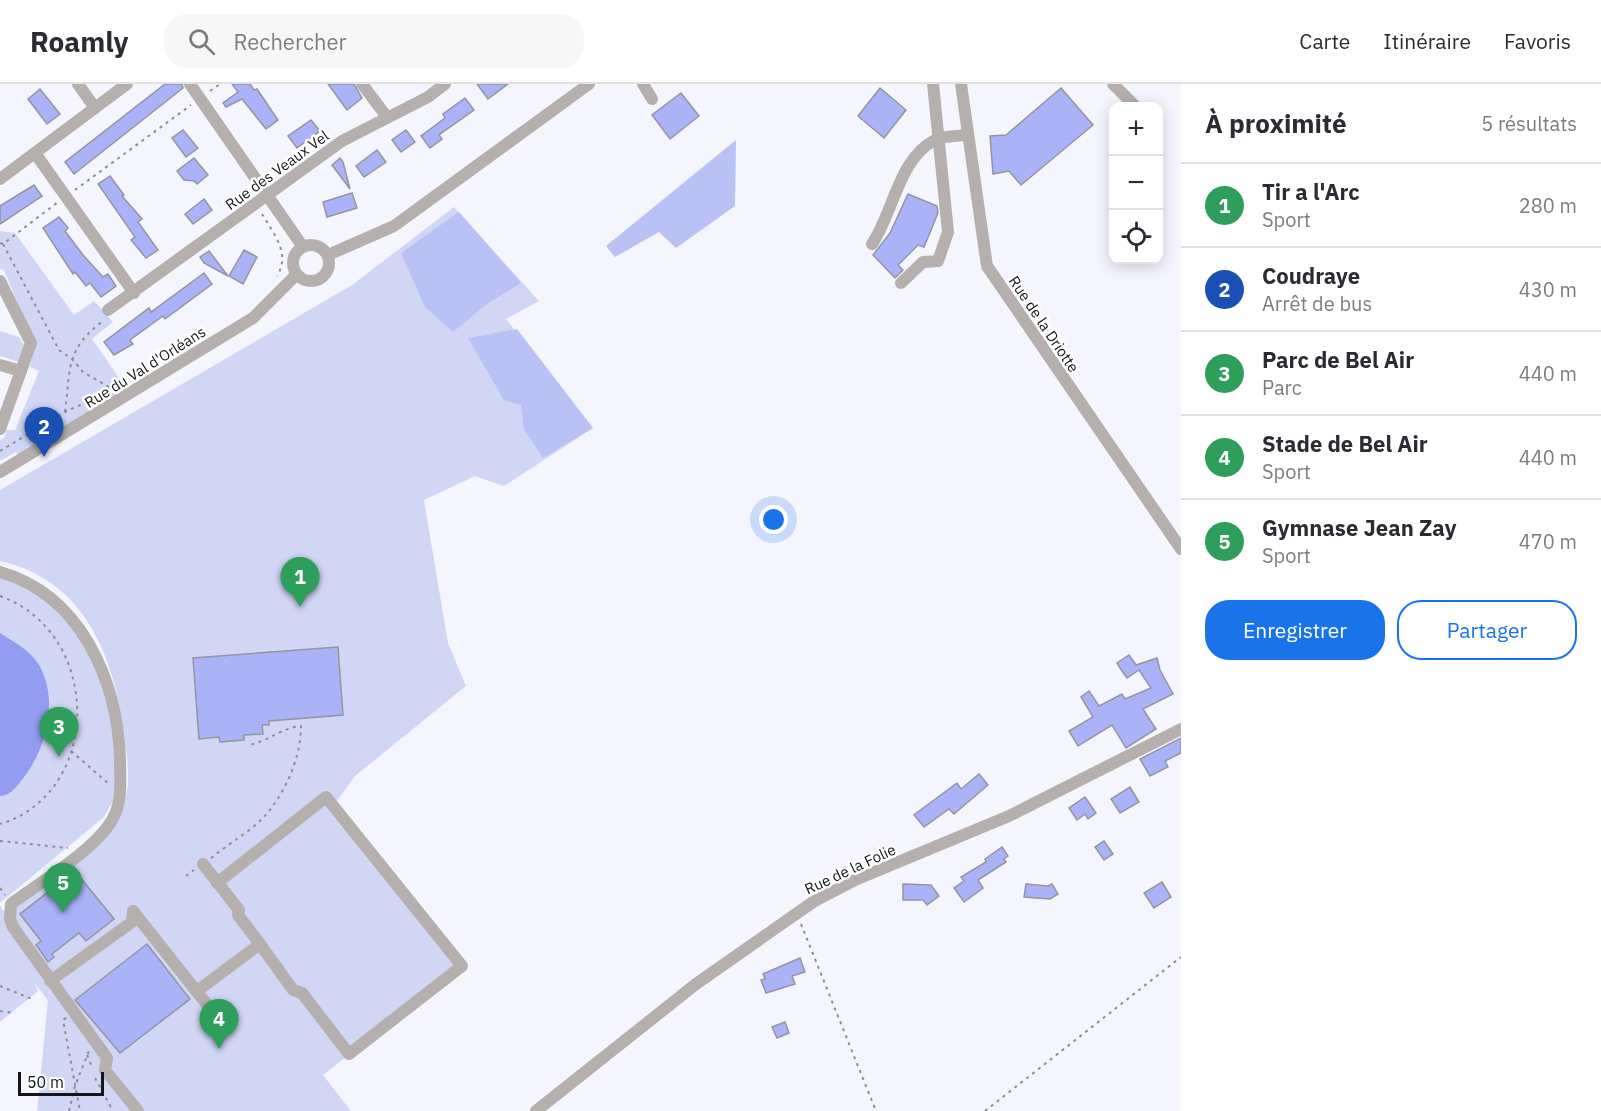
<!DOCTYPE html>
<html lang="fr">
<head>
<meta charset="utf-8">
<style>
  :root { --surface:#fff; --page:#f7f7f7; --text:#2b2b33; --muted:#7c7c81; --line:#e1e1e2; --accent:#1a73e8 }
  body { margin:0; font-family:"IBM Plex Sans",sans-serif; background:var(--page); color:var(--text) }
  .controls { position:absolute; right:18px; top:18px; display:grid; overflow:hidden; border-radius:12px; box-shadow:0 3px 15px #0003 }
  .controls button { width:54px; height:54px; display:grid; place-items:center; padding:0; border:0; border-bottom:2px solid var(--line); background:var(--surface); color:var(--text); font:30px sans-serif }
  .scale { position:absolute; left:18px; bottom:15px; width:86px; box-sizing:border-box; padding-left:6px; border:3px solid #141519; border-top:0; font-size:16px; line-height:21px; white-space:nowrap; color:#141519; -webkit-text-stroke:4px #fff; paint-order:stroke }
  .you { position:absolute; left:774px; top:436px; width:21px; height:21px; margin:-15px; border:4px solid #fff; border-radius:50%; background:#1a73e8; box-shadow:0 0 0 9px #1a73e833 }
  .badge { display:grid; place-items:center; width:39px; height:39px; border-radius:50%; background:var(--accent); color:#fff; font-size:20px; font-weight:700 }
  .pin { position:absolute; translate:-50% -50px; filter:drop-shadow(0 2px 3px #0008) }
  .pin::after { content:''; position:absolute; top:32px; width:21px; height:18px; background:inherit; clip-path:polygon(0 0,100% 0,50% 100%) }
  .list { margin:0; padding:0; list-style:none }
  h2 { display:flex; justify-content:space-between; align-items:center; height:78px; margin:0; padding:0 24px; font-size:26px }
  h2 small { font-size:20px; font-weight:400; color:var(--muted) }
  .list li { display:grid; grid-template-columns:39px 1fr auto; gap:18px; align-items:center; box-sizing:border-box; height:84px; padding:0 24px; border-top:2px solid var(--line) }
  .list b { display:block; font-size:22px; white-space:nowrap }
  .list p { margin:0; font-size:20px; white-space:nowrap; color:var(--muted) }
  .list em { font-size:20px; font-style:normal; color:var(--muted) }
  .actions { display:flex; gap:12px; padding:18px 24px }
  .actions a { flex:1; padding:14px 0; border:2px solid var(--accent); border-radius:24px; text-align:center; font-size:21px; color:var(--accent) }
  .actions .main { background:var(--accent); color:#fff }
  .icon { flex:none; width:33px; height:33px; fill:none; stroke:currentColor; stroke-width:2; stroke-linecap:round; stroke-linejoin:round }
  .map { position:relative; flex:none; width:1181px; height:1027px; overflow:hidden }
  header { display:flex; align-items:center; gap:36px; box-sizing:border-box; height:84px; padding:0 30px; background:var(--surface); border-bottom:2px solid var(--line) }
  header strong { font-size:28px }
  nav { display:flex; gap:33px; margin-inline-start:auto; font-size:21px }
  .search { width:420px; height:54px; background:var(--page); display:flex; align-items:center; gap:15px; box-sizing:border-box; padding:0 21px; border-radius:24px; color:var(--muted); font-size:22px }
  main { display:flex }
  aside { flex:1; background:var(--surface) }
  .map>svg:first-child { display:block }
</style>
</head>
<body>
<header>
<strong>Roamly</strong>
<div class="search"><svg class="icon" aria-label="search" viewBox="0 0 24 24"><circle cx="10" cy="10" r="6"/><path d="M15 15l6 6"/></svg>Rechercher</div>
<nav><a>Carte</a><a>Itinéraire</a><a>Favoris</a></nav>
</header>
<main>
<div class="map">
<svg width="1181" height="1027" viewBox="0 0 1181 1027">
  <rect width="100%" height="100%" fill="#f5f6fd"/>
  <!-- green -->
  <g fill="#d1d6f4">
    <path d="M454 123 539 217 506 235 593 344 504 402 475 392 424 416 448 559 466 602 355 692 333 722 462 882 323 991 351 1027H37L48 916 35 900 38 907 0 938V821L3 827C21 815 95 769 103 756 111 743 121 726 126 711 131 693 126 667 124 648 113 570 84 496 0 477V406L352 201Z"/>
    <polygon points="0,147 15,149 74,231 94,217 113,238 92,255 126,304 26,366 18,371 16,368 0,377 0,356 5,353 6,346 15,346 39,287 30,283 35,260 4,186 0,185"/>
    <polygon points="0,247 19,253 25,263 19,278 0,272"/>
    <polygon points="0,488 57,520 104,590 120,705 104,733 0,819"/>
  </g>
  <!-- forest -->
  <g fill="#b9c1f5">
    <polygon points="736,56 735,122 676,164 659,148 615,173 606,162"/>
    <polygon points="459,128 521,199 488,219 453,248 425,223 401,169"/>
    <polygon points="517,245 593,344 543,374 524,345 521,321 504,316 468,254"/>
  </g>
  <!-- water -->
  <path fill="#939cf1" d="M0 549C14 558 30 566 39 581 59 616 47 663 24 693 17 702 12 711 0 712Z"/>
  <!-- building -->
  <g fill="#aab3f8" stroke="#9395a0" stroke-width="1.5">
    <polygon points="165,0 182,0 183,4 74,90 65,78"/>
    <polygon points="232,0 250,0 254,6 257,5 278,36 266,45 242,15 226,23 223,19 238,8"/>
    <polygon points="328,0 354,0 362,14 347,26"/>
    <polygon points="477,0 508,0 488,15"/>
    <polygon points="880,4 906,26 884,54 858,32"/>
    <polygon points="1061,4 1093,41 1021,101 1009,87 993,90 990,52 1006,51"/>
    <polygon points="40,5 60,30 47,40 28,15"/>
    <polygon points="681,9 699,32 670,55 652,31"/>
    <polygon points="465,14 474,26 439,51 442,55 430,64 421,52 445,34 443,30"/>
    <polygon points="311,36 320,47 297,64 288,52"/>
    <polygon points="183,46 198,64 186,73 172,54"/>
    <polygon points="406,46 415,58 401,68 392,56"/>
    <polygon points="377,66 386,78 364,93 356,82"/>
    <polygon points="194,74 208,91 197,100 194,97 184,96 177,87"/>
    <polygon points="340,74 343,78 350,105 332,81"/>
    <polygon points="110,92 124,111 122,112 142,135 138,138 158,166 146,174 131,156 135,153 98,100"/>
    <polygon points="34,101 42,112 0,140 0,122"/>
    <polygon points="352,109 357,124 327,133 323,118"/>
    <polygon points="908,110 937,122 938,129 924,163 918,161 898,181 903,186 895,194 873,171 890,149"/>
    <polygon points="204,115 212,126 193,140 185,130"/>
    <polygon points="59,133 68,144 65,147 83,171 103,193 108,190 116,202 101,213 90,199 86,202 75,188 73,190 43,144"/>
    <polygon points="244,166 257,173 243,200 229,192"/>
    <polygon points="209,167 228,192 204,179 200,173"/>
    <polygon points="204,189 212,200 165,235 163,232 130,256 133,260 114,271 104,258 149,224 151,228"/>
    <polygon points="338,563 343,631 269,637 269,641 262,641 263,650 244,651 244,656 220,658 219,653 199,655 193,574"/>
    <polygon points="1129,571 1136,581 1157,574 1160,586 1173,610 1143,625 1156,645 1126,664 1112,641 1078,662 1069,647 1093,633 1081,613 1089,607 1099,622 1122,610 1125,615 1151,604 1139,586 1127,594 1120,584 1117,579"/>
    <polygon points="1181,654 1181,669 1165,677 1168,683 1150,692 1140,675"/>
    <polygon points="979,690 988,701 954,730 949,725 924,743 914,731 957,699 961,705"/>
    <polygon points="1130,703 1139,718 1120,729 1111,715"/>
    <polygon points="1085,713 1096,729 1088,735 1085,730 1077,736 1069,724"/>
    <polygon points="1104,757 1113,770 1104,776 1095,763"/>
    <polygon points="1002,763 1008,772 1004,775 1006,778 978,796 983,804 964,818 954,804 964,797 961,793 986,778 985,775"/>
    <polygon points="75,787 114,835 86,857 79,849 52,870 54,873 48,878 36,861 41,857 20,830"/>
    <polygon points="1162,798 1171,813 1154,824 1144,809"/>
    <polygon points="903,800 931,801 939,812 927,821 923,816 903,816"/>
    <polygon points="1026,800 1048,802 1052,800 1058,810 1050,815 1024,813"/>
    <polygon points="147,860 190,915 120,969 75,916"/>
    <polygon points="800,874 805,888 792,892 795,900 766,909 761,896 765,895 763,890"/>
    <polygon points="785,938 789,949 777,954 772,943"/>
  </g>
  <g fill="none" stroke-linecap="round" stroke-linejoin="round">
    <!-- path -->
    <g stroke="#8d8e94" stroke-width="2" stroke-dasharray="3 4.5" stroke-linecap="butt">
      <polyline points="210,7 220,0"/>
      <polyline points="75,106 191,21"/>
      <path d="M262 130C274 150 291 170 277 192"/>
      <polyline points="0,159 3,160 58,118"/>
      <polyline points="3,160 59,266 72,275 83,288 114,306"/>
      <path d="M65 328C71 282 65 266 104 236"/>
      <polyline points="0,367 65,328 100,312"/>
      <path d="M0 512C103 549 103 709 0 740"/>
      <polyline points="71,667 109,700"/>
      <polyline points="0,757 68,764"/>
      <path d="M211 774C227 761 248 749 263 734 285 710 301 674 301 642 282 644 268 657 249 661"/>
      <polyline points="186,792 194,786"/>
      <polyline points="0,804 5,811"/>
      <polyline points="801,840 876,1027"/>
      <polyline points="0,902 32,915"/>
      <polyline points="0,927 15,929"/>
      <polyline points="66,934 63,936 80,1027"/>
      <polyline points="87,971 93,985"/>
      <polyline points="95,994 113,1027"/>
      <polyline points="69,1027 75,1002 89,967"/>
      <polyline points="985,1027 1181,873"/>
    </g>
    <!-- minor -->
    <g stroke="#b5b0ad" stroke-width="12">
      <polyline points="78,0 95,24"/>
      <polyline points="190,0 303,163"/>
      <polyline points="362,0 387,33"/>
      <polyline points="643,0 652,15"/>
      <polyline points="961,0 987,182 1181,465"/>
      <polyline points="1113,0 1135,22"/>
      <polyline points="35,69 134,209"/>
      <polyline points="0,95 127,0"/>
      <path d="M872 160C894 128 898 75 935 56 943 52 958 52 967 51"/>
      <circle cx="311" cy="179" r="18"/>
      <polyline points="328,171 394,142 589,0"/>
      <polyline points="0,197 31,259 0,345"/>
      <polyline points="901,199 923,178 938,177 948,148 933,0"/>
      <polyline points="108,226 342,57 428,13 445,0"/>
      <polyline points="0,281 21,287"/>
      <polyline points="0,388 253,234 296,191"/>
      <path d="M0 488C81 511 117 596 120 674 120 695 123 718 112 736 95 766 39 799 11 820L10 835 13 843 107 974 105 986 138 1027"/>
      <polyline points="203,780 239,826 238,831 260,860"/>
      <polyline points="133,827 216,932"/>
      <polyline points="50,897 132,838 133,827"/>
      <polyline points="197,907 260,860 293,906 302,909 349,970 462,882 326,713 217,799"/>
      <polyline points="536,1027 696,900 813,818 855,796 1009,732 1181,645"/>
    </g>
  </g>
  <g text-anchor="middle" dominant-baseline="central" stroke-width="5" stroke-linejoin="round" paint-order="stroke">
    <!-- street labels -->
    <g font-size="15" fill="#141519" stroke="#fff">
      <text transform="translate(277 86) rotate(-36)">Rue des Veaux Vel</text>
      <text transform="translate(1044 240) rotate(56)">Rue de la Driotte</text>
      <text transform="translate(145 283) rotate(-32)">Rue du Val d'Orléans</text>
      <text transform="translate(850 785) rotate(-25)">Rue de la Folie</text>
    </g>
  </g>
</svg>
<div class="controls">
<button>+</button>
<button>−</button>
<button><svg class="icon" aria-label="locate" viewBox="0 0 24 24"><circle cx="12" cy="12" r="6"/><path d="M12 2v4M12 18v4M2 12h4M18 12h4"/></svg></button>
</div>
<div class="scale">50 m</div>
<div class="you"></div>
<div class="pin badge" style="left:300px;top:523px;background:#2e9e5b">1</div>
<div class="pin badge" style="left:44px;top:373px;background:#1a4fb4">2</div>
<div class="pin badge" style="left:59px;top:673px;background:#2e9e5b">3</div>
<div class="pin badge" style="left:219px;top:965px;background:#2e9e5b">4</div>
<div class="pin badge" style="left:63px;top:829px;background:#2e9e5b">5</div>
</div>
<aside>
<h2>À proximité<small>5 résultats</small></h2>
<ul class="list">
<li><span class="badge" style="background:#2e9e5b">1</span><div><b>Tir a l'Arc</b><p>Sport</p></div><em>280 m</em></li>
<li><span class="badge" style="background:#1a4fb4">2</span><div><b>Coudraye</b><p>Arrêt de bus</p></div><em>430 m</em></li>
<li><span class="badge" style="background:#2e9e5b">3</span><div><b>Parc de Bel Air</b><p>Parc</p></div><em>440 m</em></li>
<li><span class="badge" style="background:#2e9e5b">4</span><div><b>Stade de Bel Air</b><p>Sport</p></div><em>440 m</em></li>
<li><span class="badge" style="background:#2e9e5b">5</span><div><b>Gymnase Jean Zay</b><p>Sport</p></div><em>470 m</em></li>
</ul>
<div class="actions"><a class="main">Enregistrer</a><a>Partager</a></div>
</aside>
</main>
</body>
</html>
